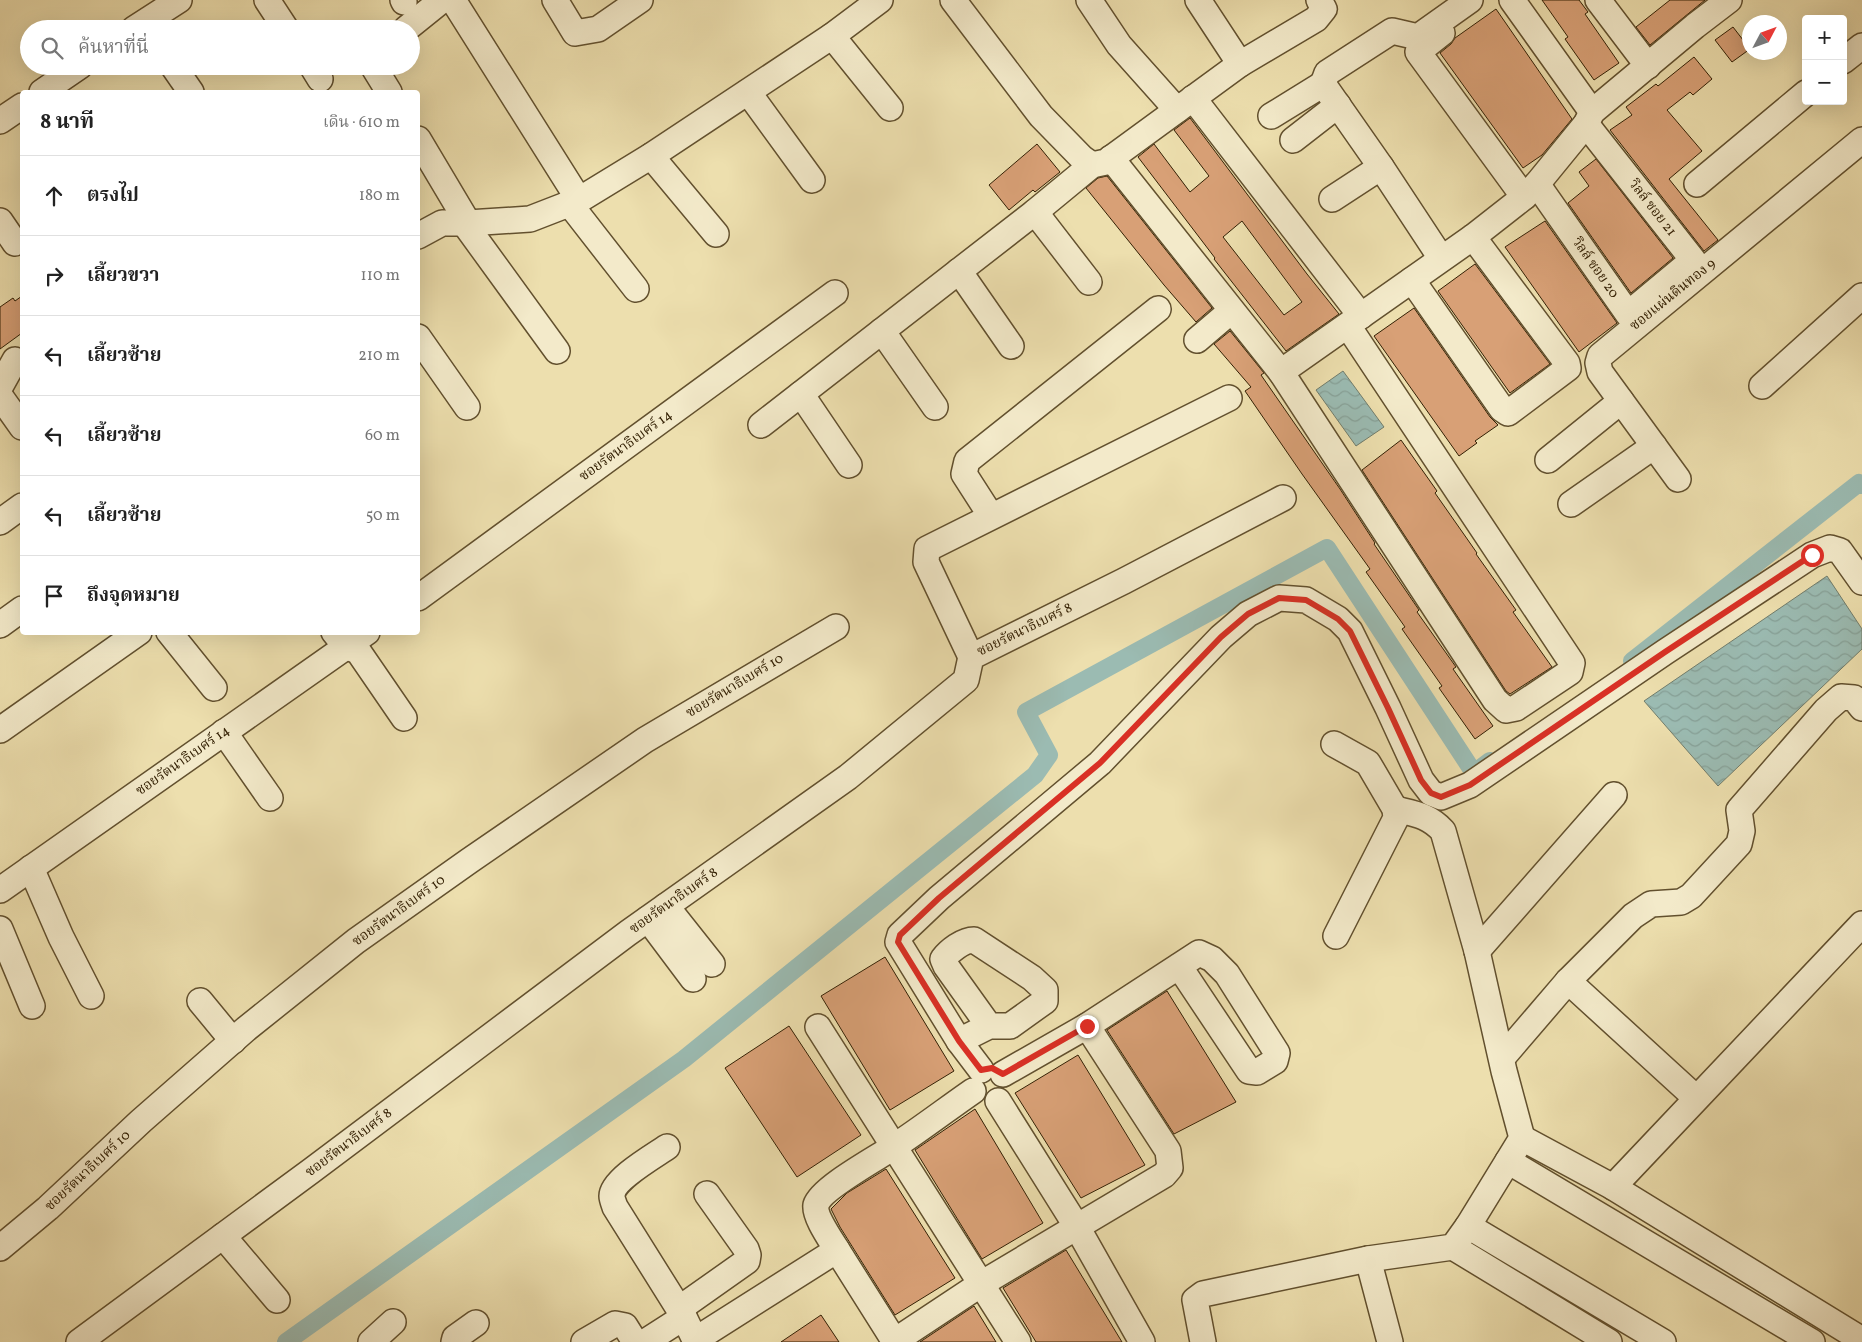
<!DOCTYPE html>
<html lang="th">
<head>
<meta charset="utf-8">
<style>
  :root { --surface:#fff; --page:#f6f6f6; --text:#222; --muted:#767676; --line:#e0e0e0 }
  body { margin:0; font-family:Vollkorn,"Noto Serif Thai",serif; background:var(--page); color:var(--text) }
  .controls { position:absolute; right:15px; top:15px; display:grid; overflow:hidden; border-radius:5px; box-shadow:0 5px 20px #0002 }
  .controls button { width:45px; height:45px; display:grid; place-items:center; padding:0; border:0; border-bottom:1px solid var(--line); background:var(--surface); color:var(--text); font:25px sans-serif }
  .compass { position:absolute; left:1742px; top:15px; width:45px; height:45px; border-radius:50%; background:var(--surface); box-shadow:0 5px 20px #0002; rotate:49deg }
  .stop { position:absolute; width:15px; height:15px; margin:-11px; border:4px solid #d93025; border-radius:50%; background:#fff }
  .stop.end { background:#d93025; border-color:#fff; box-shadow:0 1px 5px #0008 }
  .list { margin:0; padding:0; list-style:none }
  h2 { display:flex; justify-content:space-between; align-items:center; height:65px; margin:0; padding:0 20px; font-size:21px }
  h2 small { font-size:16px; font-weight:400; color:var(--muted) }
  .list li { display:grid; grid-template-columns:32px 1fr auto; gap:15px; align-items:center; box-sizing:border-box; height:80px; padding:0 20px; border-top:1px solid var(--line) }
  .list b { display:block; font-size:19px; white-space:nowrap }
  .list em { font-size:16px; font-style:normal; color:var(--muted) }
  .icon { flex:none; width:28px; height:28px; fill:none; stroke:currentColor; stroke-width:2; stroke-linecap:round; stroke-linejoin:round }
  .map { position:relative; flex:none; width:1862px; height:1342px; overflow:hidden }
  .search { position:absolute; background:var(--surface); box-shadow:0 5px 20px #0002; left:20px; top:20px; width:400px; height:55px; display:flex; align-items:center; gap:12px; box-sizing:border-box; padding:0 18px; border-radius:28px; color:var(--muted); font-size:19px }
  .panel { position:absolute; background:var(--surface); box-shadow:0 5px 20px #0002; left:20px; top:90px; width:400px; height:545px; border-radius:5px }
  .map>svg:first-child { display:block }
</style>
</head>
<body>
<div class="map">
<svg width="1862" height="1342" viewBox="0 0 1862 1342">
  <defs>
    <pattern id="water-waves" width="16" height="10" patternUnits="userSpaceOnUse" patternTransform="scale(1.25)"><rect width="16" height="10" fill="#9bbbb2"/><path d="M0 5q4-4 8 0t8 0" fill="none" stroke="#86a097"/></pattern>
  </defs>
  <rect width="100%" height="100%" fill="#eddfae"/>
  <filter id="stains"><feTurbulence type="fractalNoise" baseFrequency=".004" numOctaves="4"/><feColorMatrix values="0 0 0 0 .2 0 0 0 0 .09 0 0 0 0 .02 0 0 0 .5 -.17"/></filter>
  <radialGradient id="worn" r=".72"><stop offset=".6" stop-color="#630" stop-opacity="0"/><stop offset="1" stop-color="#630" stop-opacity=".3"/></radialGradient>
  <!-- water -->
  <g fill="url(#water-waves)" stroke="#717d6c">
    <polygon points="1343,371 1384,427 1356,446 1316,390"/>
    <polygon points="1827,576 1862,629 1862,649 1718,786 1644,701"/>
  </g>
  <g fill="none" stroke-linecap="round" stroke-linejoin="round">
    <!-- canal -->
    <g stroke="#9bbbb2" stroke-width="18">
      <polyline points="1632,661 1859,483 1862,485"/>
      <polyline points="286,1342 684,1059 1035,775 1049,755 1026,712 1327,548 1474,773 1490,761"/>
    </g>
  </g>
  <!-- building -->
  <g fill="#d8a076" stroke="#332004" fill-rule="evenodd">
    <polygon points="1542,0 1579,0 1588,12 1585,14 1619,63 1594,80 1565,39 1568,37"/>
    <polygon points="1670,0 1705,0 1650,45 1636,27"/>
    <polygon points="1496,9 1572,119 1542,155 1523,168 1440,53 1451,44 1455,38"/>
    <polygon points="1733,27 1750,49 1732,62 1715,40"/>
    <polygon points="1694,57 1712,79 1693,95 1690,92 1667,110 1702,151 1669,179 1718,240 1704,251 1610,130 1632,115 1626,107 1656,84 1658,86"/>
    <path d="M1190 118 1307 274 1339 314 1286 351 1214 259 1215 258 1138 157 1154 144 1190 192 1209 176 1174 130ZM1242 221 1302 302 1284 315 1223 237Z"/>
    <polygon points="1037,144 1060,172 1035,192 1033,190 1009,210 989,185"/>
    <polygon points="1596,159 1673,258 1631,293 1568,203 1589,186 1579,172"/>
    <polygon points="1107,176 1212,308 1196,322 1164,285 1086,188 1098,178"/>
    <polygon points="1545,221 1617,323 1579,352 1505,247"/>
    <polygon points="1475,264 1550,364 1510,393 1438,291"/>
    <polygon points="22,296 22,333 0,349 0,307 13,298 15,301"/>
    <polygon points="1414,308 1490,417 1498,425 1475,441 1477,443 1459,456 1374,336"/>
    <polygon points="1230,331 1264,373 1261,375 1340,489 1375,543 1374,544 1419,610 1417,612 1456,667 1453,669 1493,726 1475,739 1439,688 1442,686 1402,629 1405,627 1366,572 1370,569 1302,474 1245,391 1251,387 1214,344"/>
    <polygon points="1401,440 1437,491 1435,493 1477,553 1476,554 1516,610 1513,612 1552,667 1510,694 1506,691 1362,470"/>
    <polygon points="885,957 954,1071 890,1110 821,996"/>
    <polygon points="1167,991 1236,1102 1174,1134 1107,1030"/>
    <polygon points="789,1026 861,1135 797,1177 725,1068"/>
    <polygon points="1078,1055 1145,1165 1081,1198 1015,1093"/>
    <polygon points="975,1109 1043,1223 982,1259 915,1150"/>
    <polygon points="886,1169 955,1278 895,1315 840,1227 831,1209 847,1193"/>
    <polygon points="1066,1250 1122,1342 1036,1342 1003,1288"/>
    <polygon points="974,1306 996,1342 920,1342"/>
    <polygon points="821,1315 839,1342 781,1342"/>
  </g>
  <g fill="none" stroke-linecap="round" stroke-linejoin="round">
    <!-- minor casing -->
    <g stroke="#62502e" stroke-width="28">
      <g id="minor">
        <polyline points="267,0 286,29"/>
        <polyline points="403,0 404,2"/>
        <polyline points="453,0 579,200"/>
        <polyline points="555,0 575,33 598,29 640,0"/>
        <polyline points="953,0 1041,116 1082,158 1092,165"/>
        <polyline points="1089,0 1119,45 1177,110"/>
        <polyline points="1198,0 1240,64"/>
        <polyline points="1512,0 1592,112"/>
        <polyline points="1598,0 1648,66"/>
        <polyline points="134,29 179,0"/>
        <polyline points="406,29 442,0"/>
        <polyline points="1442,33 1418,52 1524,197"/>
        <polyline points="832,36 890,108"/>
        <polyline points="1843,61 1862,46"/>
        <polyline points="173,66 191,92"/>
        <polyline points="312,66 320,79"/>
        <polyline points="373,66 389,92"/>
        <polyline points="42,92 80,66"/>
        <polyline points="748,92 812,180"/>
        <polyline points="1193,98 1361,316"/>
        <polyline points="1271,116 1323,84"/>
        <polyline points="0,121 22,106"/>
        <polyline points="418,139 468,223"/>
        <polyline points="1293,140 1338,105"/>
        <polyline points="651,156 716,234"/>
        <polyline points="1111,158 1281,372 1495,700 1506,710 1516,708 1570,672 1572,663 1348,326"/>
        <polyline points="1537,184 1628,314 1693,260 1586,124"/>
        <polyline points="1697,184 1806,93"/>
        <polyline points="1332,199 1381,167"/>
        <polyline points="569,203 636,289"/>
        <polyline points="1035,212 1089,282"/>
        <polyline points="0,221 15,243"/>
        <polyline points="464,223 557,351"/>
        <polyline points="418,236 442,223 468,223 530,219 579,200 651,156 832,36 880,0"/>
        <polyline points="1437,252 1381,167 1323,84 1327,73 1392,31 1418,37 1470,0"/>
        <polyline points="959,271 1011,346"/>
        <polyline points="1412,280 1502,409 1508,413 1568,368 1567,363 1473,237"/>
        <polyline points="882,331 935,407"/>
        <polyline points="418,337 467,407"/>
        <polyline points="1197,340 1231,311"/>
        <polyline points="1281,372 1473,237 1524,197 1537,184 1586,124 1592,112 1695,26 1729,0"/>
        <polyline points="1762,386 1862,296"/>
        <polyline points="0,387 15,360"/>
        <polyline points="801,394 849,465"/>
        <polyline points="0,396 22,427"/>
        <polyline points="761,425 1035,212 1092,165 1106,162 1240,64 1316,19 1324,9 1319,0"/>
        <polyline points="1548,460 1621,401"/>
        <polyline points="1678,479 1600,372 1598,363 1600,356 1862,140"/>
        <polyline points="1571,504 1654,446"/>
        <polyline points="991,516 964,474 967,461 1158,309"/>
        <polyline points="0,522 22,506"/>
        <polyline points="418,598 835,293"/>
        <polyline points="0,625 22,609"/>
        <polyline points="169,632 214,688"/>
        <polyline points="334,632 346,647 358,651 404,718"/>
        <polyline points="971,657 926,562 927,549 1229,398"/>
        <polyline points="0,730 139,632"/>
        <polyline points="224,732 270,798"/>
        <polyline points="1334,744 1368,763 1395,809 1396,818 1336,936"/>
        <polyline points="31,868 61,937 91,996"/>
        <polyline points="0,890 367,632"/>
        <polyline points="666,906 712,964"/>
        <polyline points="648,919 693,979"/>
        <polyline points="0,929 32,1006"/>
        <polyline points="1477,951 1614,795"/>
        <polyline points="1568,981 1696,1098"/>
        <polyline points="200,1001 233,1041"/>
        <polyline points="818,1027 1018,1342"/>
        <path d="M959 1041 989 1026 946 966 943 959C949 951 963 940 974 940L1032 978 1045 990V1001L1010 1026H989"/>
        <polyline points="1502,1058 1568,981 1633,916 1651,904 1681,902 1691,896 1739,844 1742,831 1739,810 1826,710 1841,697 1854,698 1862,708"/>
        <polyline points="981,1070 959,1041 898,942 900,935 939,898 1100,763 1221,637 1248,614 1279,598 1306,600 1338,619 1350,631 1388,708 1421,780 1431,793 1441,797 1470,785 1665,652 1812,555 1830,548 1840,551 1862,582"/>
        <polyline points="1003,1074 1087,1026 1199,953 1212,959 1227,974 1277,1053 1275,1061 1257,1072 1249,1071 1179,966"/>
        <polyline points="998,1101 1077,1227 1142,1342"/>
        <polyline points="1522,1138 1613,1187 1862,1340"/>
        <path d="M667 1147C654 1156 612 1180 612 1196 612 1199 614 1204 615 1207L684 1317 696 1342"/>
        <polyline points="1508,1161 1812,1342"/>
        <polyline points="1613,1187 1862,924"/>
        <polyline points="1468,1226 1663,1342"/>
        <polyline points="223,1236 277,1300"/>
        <polyline points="1453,1247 1609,1342"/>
        <polyline points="0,1248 48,1208 141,1121 246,1029 356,941 469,861 645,740 836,627"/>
        <polyline points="837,1250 895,1342"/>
        <polyline points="1368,1259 1390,1342"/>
        <polyline points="679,1309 747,1261 748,1255 746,1249 707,1194"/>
        <path d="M695 1340 837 1250C831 1240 814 1216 816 1205 821 1188 879 1157 895 1146 921 1129 947 1109 973 1091"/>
        <polyline points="895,1341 981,1284 1164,1175 1170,1168 1168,1151 1087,1026"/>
        <polyline points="79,1342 311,1171 628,933 848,777 966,680 971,657 1124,581 1283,498"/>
        <polyline points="371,1342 393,1322"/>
        <polyline points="454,1342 455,1338 476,1323"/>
        <polyline points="584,1342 615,1324 625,1326 635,1342"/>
        <polyline points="645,1342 684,1317"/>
        <path d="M1203 1342 1195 1300 1203 1294 1368 1259 1453 1247 1468 1226 1522 1138 1504 1071 1477 951 1443 831C1428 815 1415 814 1395 809"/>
      </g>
    </g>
    <!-- minor -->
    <use href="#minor" stroke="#f3eaca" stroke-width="25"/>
  </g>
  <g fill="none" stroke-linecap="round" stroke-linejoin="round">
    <!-- route -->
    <polyline stroke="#d93025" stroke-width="6" points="1087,1026 1003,1074 992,1068 981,1070 959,1041 898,942 900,935 939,898 1100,763 1221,637 1248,614 1279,598 1306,600 1338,619 1350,631 1388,708 1421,780 1431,793 1441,797 1470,785 1665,652 1812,555"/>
  </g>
  <g text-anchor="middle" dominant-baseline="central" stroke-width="4.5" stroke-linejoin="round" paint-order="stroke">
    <!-- street labels -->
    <g font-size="14" fill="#332004" stroke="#f3eaca">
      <text transform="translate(1652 208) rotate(52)">วิลล์ ซอย 21</text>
      <text transform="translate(1595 268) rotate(55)">วิลล์ ซอย 20</text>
      <text transform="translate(1673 295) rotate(-39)">ซอยแผ่นดินทอง 9</text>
      <text transform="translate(626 446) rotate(-36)">ซอยรัตนาธิเบศร์ 14</text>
      <text transform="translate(1025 630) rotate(-26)">ซอยรัตนาธิเบศร์ 8</text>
      <text transform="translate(735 686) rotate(-31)">ซอยรัตนาธิเบศร์ 10</text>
      <text transform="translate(183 761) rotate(-35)">ซอยรัตนาธิเบศร์ 14</text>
      <text transform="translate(674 901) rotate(-35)">ซอยรัตนาธิเบศร์ 8</text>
      <text transform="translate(399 911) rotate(-36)">ซอยรัตนาธิเบศร์ 10</text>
      <text transform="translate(349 1143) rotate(-37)">ซอยรัตนาธิเบศร์ 8</text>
      <text transform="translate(88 1171) rotate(-43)">ซอยรัตนาธิเบศร์ 10</text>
    </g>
  </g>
  <rect width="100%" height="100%" filter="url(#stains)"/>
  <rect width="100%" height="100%" fill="url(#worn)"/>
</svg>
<div class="controls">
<button>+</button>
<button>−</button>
</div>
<svg class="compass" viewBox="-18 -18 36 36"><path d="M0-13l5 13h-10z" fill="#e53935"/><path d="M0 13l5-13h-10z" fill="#767676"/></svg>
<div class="stop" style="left:1812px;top:555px"></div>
<div class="stop end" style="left:1087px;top:1026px"></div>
<div class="search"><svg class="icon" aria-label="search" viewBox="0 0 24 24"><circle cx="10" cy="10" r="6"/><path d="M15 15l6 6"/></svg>ค้นหาที่นี่</div>
<section class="panel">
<h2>8 นาที<small>เดิน · 610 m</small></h2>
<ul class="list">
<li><svg class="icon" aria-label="ahead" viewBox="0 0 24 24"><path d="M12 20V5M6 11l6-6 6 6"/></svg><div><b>ตรงไป</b></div><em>180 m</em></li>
<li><svg class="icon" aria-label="right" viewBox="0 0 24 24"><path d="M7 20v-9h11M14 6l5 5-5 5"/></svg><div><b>เลี้ยวขวา</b></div><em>110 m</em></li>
<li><svg class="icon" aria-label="left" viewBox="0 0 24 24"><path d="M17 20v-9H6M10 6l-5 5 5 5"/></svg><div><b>เลี้ยวซ้าย</b></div><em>210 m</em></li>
<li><svg class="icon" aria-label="left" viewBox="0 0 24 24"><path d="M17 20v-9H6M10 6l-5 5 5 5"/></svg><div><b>เลี้ยวซ้าย</b></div><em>60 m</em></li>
<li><svg class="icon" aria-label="left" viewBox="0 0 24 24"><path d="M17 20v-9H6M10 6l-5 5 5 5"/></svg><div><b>เลี้ยวซ้าย</b></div><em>50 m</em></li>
<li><svg class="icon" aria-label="arrive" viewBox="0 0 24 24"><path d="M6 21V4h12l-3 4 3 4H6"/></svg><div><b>ถึงจุดหมาย</b></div></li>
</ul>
</section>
</div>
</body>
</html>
